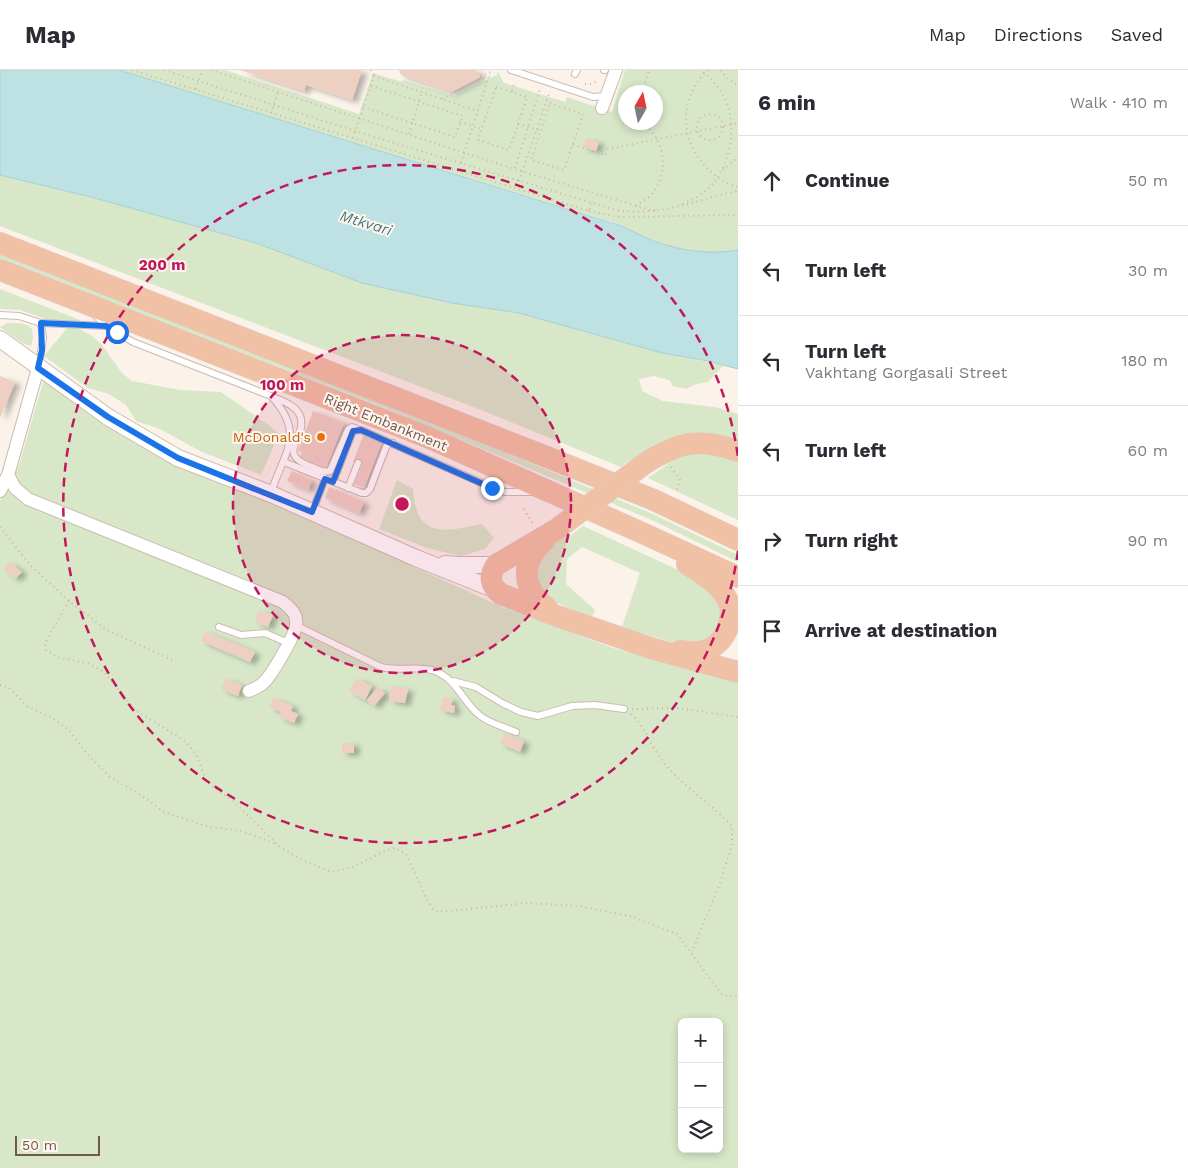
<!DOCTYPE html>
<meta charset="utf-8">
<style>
body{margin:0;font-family:"Work Sans",sans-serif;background:#f2f2f3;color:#2b2b33}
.controls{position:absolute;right:15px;bottom:15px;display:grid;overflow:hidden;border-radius:8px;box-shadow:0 2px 8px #0003}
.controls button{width:45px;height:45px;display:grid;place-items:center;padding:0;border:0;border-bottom:1px solid #e1e1e2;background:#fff;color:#2b2b33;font:25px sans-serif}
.compass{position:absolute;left:618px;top:15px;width:45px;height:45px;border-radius:50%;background:#fff;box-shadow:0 2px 8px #0003;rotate:9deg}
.scale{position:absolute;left:15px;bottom:12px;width:85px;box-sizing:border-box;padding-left:5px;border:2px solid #73584e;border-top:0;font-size:14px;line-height:18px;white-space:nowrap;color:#73584e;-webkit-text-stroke:4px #fef6ef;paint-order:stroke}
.stop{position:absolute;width:15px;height:15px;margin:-11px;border:4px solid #1a73e8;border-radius:50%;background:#fff}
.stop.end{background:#1a73e8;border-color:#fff;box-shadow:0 1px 5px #0008}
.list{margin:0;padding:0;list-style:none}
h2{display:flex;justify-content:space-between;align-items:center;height:65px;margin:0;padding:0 20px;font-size:21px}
h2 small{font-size:16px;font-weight:400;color:#7c7c81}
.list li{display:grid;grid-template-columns:32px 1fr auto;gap:15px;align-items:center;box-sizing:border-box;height:90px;padding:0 20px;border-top:1px solid #e1e1e2}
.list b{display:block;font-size:19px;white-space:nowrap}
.list p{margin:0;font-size:16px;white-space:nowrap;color:#7c7c81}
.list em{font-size:16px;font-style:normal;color:#7c7c81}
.icon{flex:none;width:28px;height:28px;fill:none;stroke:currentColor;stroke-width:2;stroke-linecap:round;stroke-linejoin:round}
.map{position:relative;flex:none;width:738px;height:1098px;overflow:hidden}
header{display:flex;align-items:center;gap:30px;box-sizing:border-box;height:70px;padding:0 25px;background:#fff;border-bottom:1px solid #e1e1e2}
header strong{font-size:24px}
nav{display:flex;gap:28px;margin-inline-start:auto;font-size:18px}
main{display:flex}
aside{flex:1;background:#fff}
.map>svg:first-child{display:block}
</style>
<header>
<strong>Map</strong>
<nav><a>Map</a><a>Directions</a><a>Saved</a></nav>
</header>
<main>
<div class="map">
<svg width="738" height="1098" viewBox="0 0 738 1098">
<defs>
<filter id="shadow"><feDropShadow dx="5.5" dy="3" stdDeviation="2.5" flood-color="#0004"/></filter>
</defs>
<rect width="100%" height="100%" fill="#fbf2e9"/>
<!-- green -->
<g fill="#d7e7c8" fill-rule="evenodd">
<path d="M119,0H225L359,44L373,3L402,12L403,10L454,26L488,9L487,7L490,6L491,8L497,5V3L498,2L504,13L565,32L567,27L612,42L625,0H738V180C705,186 685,182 654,170C643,166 631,162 622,155ZM626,22H656V52H626Z"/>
<path d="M0,105L91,127L256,173L362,213L452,233L519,243L662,283L724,295L708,312L696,314L686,319L673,316L669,310L654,306L639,309L642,321L663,331L715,337L738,344V371C692,355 658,370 621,397L471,336L0,156Z"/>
<polygon points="0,184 380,330 655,445 738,485 738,492 654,451 380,336 0,190"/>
<polygon points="0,219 80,250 79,259 91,265 102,275 122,303 132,311 180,320 221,322 270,356 279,364 261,405 200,381 160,359 136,351 126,335 109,324 88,318 44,286 68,257 20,240 0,239"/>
<path d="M7,253C25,253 38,253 31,276L24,274L0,257Z"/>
<path d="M44,309L171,390L388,485L502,537L616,579L738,607V1098H0V431L19,395ZM682,952H719V1079H682Z"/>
<polygon points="706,382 738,391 738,450 648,408 677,388"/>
<path d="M397,410L413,419C416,469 444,462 482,454L494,468L485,479L461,486L427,478L379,459Z"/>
<path d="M583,456L700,510L720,528L724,563L687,577L622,557L640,503L582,477L567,489L566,514L595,540L592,547C567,538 526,526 539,491C540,487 541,483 543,480C547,473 556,467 562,461L571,465Z"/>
</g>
<!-- water -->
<path fill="#bee1e3" stroke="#a5d1d4" d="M0,0H119L622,156C659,176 696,187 738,180V299L708,291L662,283L519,243L452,233L362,213L256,173L91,127L0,105Z"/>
<!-- building -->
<g fill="#eed0c2" filter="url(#shadow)">
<polygon points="240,0 362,0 352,30 306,15 304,21"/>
<polygon points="399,0 476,0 480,7 451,22 401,5"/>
<polygon points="586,68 599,72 596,81 583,77"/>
<polygon points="0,306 15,312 0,348"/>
<polygon points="313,341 344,353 326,398 300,387 302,382 298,381"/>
<polygon points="364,364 382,372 364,418 354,414 362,395 353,392"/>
<polygon points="292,401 312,410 308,420 287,411"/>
<polygon points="329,417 364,432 359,443 325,428"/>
<polygon points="10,492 22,502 15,509 4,499"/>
<polygon points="259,540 273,545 268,557 255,552"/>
<polygon points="205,561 255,582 250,592 201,571"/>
<polygon points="226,608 242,615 238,626 221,619"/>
<polygon points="356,608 372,616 365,630 349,621"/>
<polygon points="391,616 408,619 405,633 389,631"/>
<polygon points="378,617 385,623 374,636 367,630"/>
<polygon points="443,627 453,629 451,635 455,636 454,643 440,640"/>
<polygon points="273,628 293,636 291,641 298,644 294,653 279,647 281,642 269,637"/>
<polygon points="505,663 524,671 520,682 500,673"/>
<rect x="342" y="673" width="12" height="10"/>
</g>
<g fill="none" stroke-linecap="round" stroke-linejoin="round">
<!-- service casing -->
<g stroke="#cebcb2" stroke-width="8">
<g id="service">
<polyline points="511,0 593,27 606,26"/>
<polyline points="604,0 605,0"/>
<polyline points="575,4 577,0"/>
<polyline points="0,245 19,246 41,253 43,268 39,296"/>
<path d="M96,246L106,256L133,272L271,326C307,365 283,383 271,423"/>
<polyline points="41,253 106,256"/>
<path d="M275,328C285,332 299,337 301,349C305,372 275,383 312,397C318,400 324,403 330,401L348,360L352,357L355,358"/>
<polyline points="284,392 362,423 366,423 370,419 386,377 388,374 393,373"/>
<polyline points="333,412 353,361 361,360 493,418 505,422 531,422"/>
<polyline points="348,418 358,393"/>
<polyline points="312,442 325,409"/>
<path d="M297,556L381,597C398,602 418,595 435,601C456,609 462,630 478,644C487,653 505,657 516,662"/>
<polyline points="219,557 241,565 265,563 288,573"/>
<polyline points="453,611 476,617 502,633 521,642 538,646 572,636 595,635 624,639"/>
</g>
</g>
<!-- minor casing -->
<g stroke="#cebcb2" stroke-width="14">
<g id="minor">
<polyline points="602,38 616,0"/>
<path d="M38,298L8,405L15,418L28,429L283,532C290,538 298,544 296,555C296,564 270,608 263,613C259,617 254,619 249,621"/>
<polyline points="0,421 8,405"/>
</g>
</g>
<!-- tertiary casing -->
<g stroke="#cebcb2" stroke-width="18">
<g id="tertiary">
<polyline points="0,269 108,347 178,388 271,424 416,488 496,520"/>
<polyline points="445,494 458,495 496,495"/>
</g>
</g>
<!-- trunk casing -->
<g stroke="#d8d0cd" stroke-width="22">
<g id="trunk">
<polyline points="0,173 542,385 654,430 738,470"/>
<polyline points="0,200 427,367 649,466 738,507"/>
<path d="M647,392C682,371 699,368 738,381"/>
<path d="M557,459L496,495C488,506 490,516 501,524L554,545L654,579L738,602"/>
<path d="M544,471C519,494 522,519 548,539"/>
<path d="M680,581C687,582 696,583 703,581C724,576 736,550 728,531C720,514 702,504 687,494"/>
</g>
</g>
<!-- path -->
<g stroke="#d3b3a5" stroke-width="2" stroke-dasharray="1 4" stroke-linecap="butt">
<polyline points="132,0 589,141 591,133"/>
<path d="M164,0L371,66L616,140C662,147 694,130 738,121"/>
<polyline points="211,0 514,99 650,140 657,140"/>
<polyline points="371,0 374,6"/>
<path d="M708,0C667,38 687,101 738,117"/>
<polyline points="721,0 725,6 738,16"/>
<polyline points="585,14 590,14 599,10"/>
<polygon points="496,17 527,27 509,80 478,70"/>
<polyline points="196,19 202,0"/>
<polyline points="512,21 515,12"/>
<polyline points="642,22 649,0"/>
<polyline points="442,29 485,8"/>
<polygon points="550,33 583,44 564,100 531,90"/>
<polyline points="363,37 455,67 463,46 371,16"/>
<polyline points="271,43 278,22"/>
<circle cx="710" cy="57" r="13"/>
<polyline points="460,52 482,59"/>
<polyline points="518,54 541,61"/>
<polyline points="409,64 422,22"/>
<polyline points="353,68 374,6 477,41"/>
<polyline points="573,75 606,85 608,79 738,53"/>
<polyline points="461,93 487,12 483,5 491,2 490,0"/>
<polyline points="515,98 540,19"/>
<polyline points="723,100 738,87"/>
<polyline points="519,111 550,21"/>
<path d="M683,134C688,131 695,129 700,125C728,107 738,64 727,33C722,20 712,9 701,0"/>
<path d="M636,136C640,133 645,130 649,127C671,105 666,69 641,52"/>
<polyline points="589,141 618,147 738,145"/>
<polyline points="671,397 680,410 676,422"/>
<polyline points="524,439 533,454"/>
<polyline points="0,457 30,495 69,531 107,560 176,592"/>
<polyline points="69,531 45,573 46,580 57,587 87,593 104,602 135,640 185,671 196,684 207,712 233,731 279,776 300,789 331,802 353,797 387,780 395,778 406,784 426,828 433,839 438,842 528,833 579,836 630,846 677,864 722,925 738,927"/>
<polyline points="0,615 8,617 27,636 51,647 68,659 87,684 110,707 146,728 163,742 210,757 242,761 278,775"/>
<polyline points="632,639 678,638 738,647"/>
<path d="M631,644C645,656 650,675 661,689C680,715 710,732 732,756V775L720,813L692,882"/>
</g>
<!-- service -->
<use href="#service" stroke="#fff" stroke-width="6"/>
<!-- minor -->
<use href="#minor" stroke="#fff" stroke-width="12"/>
<!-- tertiary -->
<use href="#tertiary" stroke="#fff" stroke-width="16"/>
<!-- trunk -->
<use href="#trunk" stroke="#f1c1a6" stroke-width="21"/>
<!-- trunk-bridge casing -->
<g stroke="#d8d0cd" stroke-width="22" stroke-linecap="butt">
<polyline id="trunk-bridge" points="557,459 647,392"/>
</g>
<!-- trunk-bridge -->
<use href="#trunk-bridge" stroke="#f1c1a6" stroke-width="21"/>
</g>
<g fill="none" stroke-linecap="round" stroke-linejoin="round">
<!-- route -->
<polyline stroke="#1a73e8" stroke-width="6" points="117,262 106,256 41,253 42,280 38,298 108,347 178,388 312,442 325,409 333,412 353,361 361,360 492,418"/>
</g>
<!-- distance rings -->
<circle cx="402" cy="434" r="169" fill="#c2185b" fill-opacity=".12"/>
<g fill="none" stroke="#c2185b" stroke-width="2.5" stroke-dasharray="9 6">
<circle cx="402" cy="434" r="169"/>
<path d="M738 481A339 339 0 1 1 738 387"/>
</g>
<!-- markers -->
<circle fill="#e8710a" stroke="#fef6ef" stroke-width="2" cx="321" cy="367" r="5"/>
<g text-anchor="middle" stroke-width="4" stroke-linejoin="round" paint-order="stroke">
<!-- street labels -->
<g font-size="14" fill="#73584e" stroke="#fef6ef">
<text transform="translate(386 352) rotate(22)" y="5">Right Embankment</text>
</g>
<!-- food labels -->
<g font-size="14" fill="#c56008" stroke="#fef6ef" text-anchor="end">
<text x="311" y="372">McDonald's</text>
</g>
<!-- water labels -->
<g font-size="15" font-style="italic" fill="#47797d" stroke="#fef6ef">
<text transform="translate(366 153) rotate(17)" y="5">Mtkvari</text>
</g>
</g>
<circle cx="402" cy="434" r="8" fill="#c2185b" stroke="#fef6ef" stroke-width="2.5"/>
<g font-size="15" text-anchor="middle" font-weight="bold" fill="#c2185b" stroke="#fef6ef" stroke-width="4" stroke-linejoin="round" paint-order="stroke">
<text x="162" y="200">200 m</text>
<text x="282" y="320">100 m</text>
</g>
</svg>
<div class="controls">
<button>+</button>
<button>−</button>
<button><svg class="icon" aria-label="layers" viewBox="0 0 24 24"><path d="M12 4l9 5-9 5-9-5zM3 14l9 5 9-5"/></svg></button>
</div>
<svg class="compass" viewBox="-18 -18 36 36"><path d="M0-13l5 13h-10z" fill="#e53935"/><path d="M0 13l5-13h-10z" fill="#7c7c81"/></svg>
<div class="scale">50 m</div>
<div class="stop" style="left:117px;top:262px"></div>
<div class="stop end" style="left:492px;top:418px"></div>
</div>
<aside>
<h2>6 min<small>Walk · 410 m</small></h2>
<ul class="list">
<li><svg class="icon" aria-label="ahead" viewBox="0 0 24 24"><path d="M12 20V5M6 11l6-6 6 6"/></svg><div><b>Continue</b></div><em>50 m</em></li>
<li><svg class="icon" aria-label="left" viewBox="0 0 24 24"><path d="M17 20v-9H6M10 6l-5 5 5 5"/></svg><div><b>Turn left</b></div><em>30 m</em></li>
<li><svg class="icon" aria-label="left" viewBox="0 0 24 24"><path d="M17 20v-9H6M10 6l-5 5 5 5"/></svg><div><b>Turn left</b><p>Vakhtang Gorgasali Street</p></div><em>180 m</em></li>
<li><svg class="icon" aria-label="left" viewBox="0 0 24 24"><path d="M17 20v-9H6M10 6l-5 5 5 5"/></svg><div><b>Turn left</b></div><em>60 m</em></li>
<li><svg class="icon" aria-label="right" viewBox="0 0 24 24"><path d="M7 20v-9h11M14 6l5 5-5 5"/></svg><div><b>Turn right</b></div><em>90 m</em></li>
<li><svg class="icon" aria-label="arrive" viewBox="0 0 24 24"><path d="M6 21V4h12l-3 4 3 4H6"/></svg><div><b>Arrive at destination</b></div></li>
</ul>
</aside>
</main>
